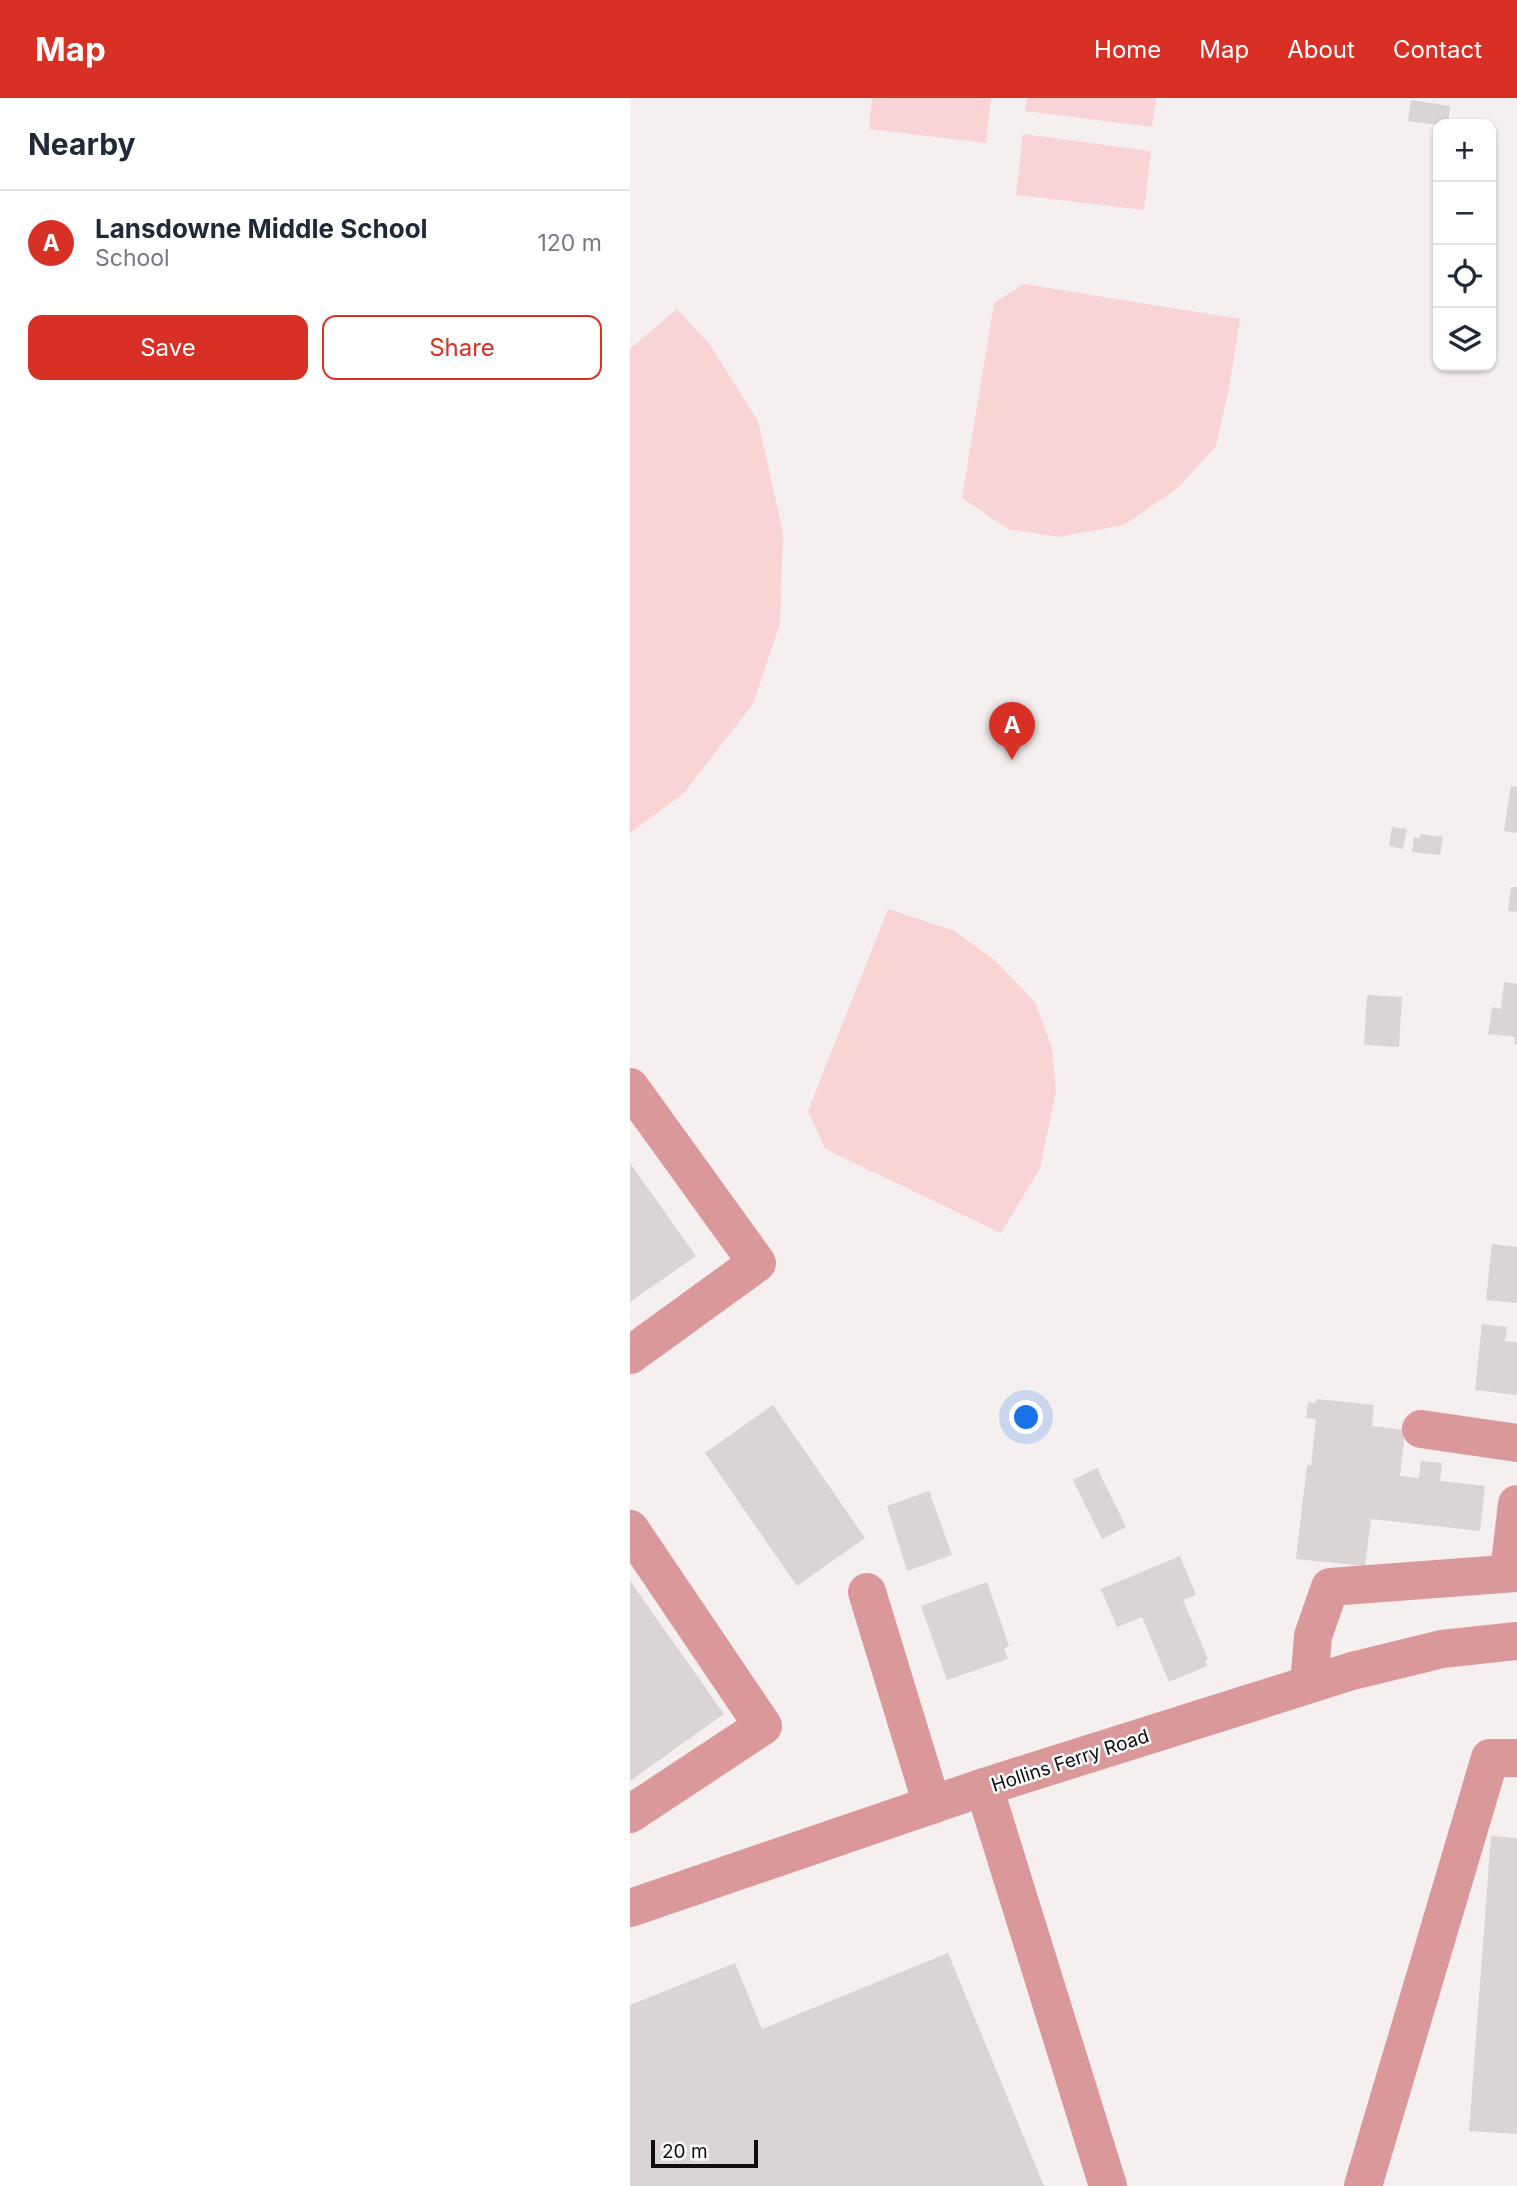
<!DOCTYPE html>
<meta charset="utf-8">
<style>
body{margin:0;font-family:Inter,sans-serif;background:#f2f2f3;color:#1f2937}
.controls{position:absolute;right:21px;top:21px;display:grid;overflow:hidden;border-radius:14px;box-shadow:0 2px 5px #0004}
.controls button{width:63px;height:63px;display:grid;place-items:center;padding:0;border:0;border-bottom:2px solid #e0e1e3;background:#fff;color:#1f2937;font:35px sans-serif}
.scale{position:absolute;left:21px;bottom:18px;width:107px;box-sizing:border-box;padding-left:7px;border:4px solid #0f0d0d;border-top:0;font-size:19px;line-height:24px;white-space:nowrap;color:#0f0d0d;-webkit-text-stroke:5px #fffefe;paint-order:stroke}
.you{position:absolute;left:397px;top:1320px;width:24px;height:24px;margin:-18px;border:5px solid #fff;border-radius:50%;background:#1a73e8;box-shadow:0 0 0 10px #1a73e833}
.badge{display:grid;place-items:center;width:46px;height:46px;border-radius:50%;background:#d93025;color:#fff;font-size:23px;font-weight:700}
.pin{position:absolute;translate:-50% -58px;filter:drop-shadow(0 2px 4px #0008)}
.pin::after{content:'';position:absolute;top:37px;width:24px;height:21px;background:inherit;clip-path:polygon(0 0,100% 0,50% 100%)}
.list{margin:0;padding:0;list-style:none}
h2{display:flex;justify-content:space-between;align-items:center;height:91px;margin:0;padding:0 28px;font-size:30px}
h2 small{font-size:23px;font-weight:400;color:#747a83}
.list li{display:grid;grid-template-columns:46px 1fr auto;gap:21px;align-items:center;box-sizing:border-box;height:105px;padding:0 28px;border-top:2px solid #e0e1e3}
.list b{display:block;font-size:26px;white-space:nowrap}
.list p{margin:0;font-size:23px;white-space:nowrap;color:#747a83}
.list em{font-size:23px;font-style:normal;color:#747a83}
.actions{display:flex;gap:14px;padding:21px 28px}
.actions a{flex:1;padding:16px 0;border:2px solid #d93025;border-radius:14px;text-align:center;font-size:24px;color:#d93025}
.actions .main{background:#d93025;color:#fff}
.icon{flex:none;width:38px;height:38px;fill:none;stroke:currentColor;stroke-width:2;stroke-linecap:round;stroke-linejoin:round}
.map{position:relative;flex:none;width:887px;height:2088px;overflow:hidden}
header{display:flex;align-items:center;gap:42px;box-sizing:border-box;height:98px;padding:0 35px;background:#d93025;color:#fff}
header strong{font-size:33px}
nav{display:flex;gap:38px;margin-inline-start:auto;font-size:24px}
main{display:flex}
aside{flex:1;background:#fff}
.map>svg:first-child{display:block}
</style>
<header>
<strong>Map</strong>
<nav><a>Home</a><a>Map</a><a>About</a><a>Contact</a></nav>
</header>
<main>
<aside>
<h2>Nearby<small></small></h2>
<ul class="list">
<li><span class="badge">A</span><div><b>Lansdowne Middle School</b><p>School</p></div><em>120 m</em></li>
</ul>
<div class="actions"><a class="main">Save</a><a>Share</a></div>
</aside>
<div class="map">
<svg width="887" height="2088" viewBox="0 0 887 2088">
<rect width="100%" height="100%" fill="#f5efef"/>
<!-- green -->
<g fill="#f9d4d5">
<polygon points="242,0 361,0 356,45 239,31"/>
<polygon points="397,0 526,0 522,29 395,13"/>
<polygon points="393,36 521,53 514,112 386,97"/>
<polygon points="394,186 610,221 598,295 586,348 548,390 494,427 429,439 378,431 332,400 364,205"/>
<polygon points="47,211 80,247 128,323 153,434 150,526 123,606 53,696 0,735 0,251"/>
<polygon points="258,811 324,833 366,863 405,904 422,950 426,993 410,1070 371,1135 195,1051 178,1013"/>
</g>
<!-- building -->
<g fill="#dad4d4">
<polygon points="781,2 820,8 818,26 808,27 778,23"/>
<polygon points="881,688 887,689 887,735 874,733"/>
<polygon points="762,729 777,731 773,751 759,748"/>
<polygon points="790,736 813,739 810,757 782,754 784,739 790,740"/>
<polygon points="881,789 887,789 887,814 878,813"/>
<polygon points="874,884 887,886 887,947 884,946 885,939 858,936 862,909 871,911"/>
<polygon points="737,897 772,899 769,949 734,947"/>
<polygon points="0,1065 66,1158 0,1204"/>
<polygon points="862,1146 887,1149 887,1205 856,1202"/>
<polygon points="852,1226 877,1229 875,1243 887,1244 887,1297 845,1292"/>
<polygon points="687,1301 744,1307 742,1328 775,1332 770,1378 789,1380 791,1363 812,1365 810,1383 855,1388 850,1433 741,1421 735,1468 666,1461 677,1367 681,1368 686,1321 676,1320 678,1304 686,1305"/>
<polygon points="143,1307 235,1440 167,1488 75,1355"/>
<polygon points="467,1370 496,1429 472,1441 443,1382"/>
<polygon points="299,1393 322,1457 277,1473 257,1408"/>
<polygon points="550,1458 566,1497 553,1502 578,1561 575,1562 577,1568 539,1584 512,1519 487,1529 471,1491"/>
<polygon points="0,1483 94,1616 0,1683"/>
<polygon points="357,1484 379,1548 374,1550 378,1561 317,1582 291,1508"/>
<polygon points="861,1738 887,1740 887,2036 839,2033"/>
<polygon points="318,1855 414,2088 0,2088 0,1907 105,1865 132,1931"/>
</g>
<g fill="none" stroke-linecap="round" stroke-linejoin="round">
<!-- minor -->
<g stroke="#db989b" stroke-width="38">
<polyline points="0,989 127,1165 0,1257"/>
<polyline points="791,1331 887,1345"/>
<polyline points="0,1431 133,1628 0,1716"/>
<polyline points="879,1474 887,1406"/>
<polyline points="237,1494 302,1707"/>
<polyline points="679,1586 683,1538 700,1489 887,1475"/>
<polyline points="354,1689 478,2088"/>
<polyline points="0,1810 354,1689 722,1573 812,1551 887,1543"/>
<polyline points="733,2088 860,1660 887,1660"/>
</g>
</g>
<g text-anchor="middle" stroke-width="5" stroke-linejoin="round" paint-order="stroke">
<!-- street labels -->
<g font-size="19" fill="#0f0d0d" stroke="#fffefe">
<text transform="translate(440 1662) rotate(-18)" y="7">Hollins Ferry Road</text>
</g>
</g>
</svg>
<div class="controls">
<button>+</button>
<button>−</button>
<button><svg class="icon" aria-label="locate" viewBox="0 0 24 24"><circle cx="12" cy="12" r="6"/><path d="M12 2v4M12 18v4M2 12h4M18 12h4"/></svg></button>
<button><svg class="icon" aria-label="layers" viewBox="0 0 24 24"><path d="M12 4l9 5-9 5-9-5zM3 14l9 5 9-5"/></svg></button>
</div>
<div class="scale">20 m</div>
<div class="you"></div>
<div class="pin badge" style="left:382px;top:662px">A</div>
</div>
</main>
